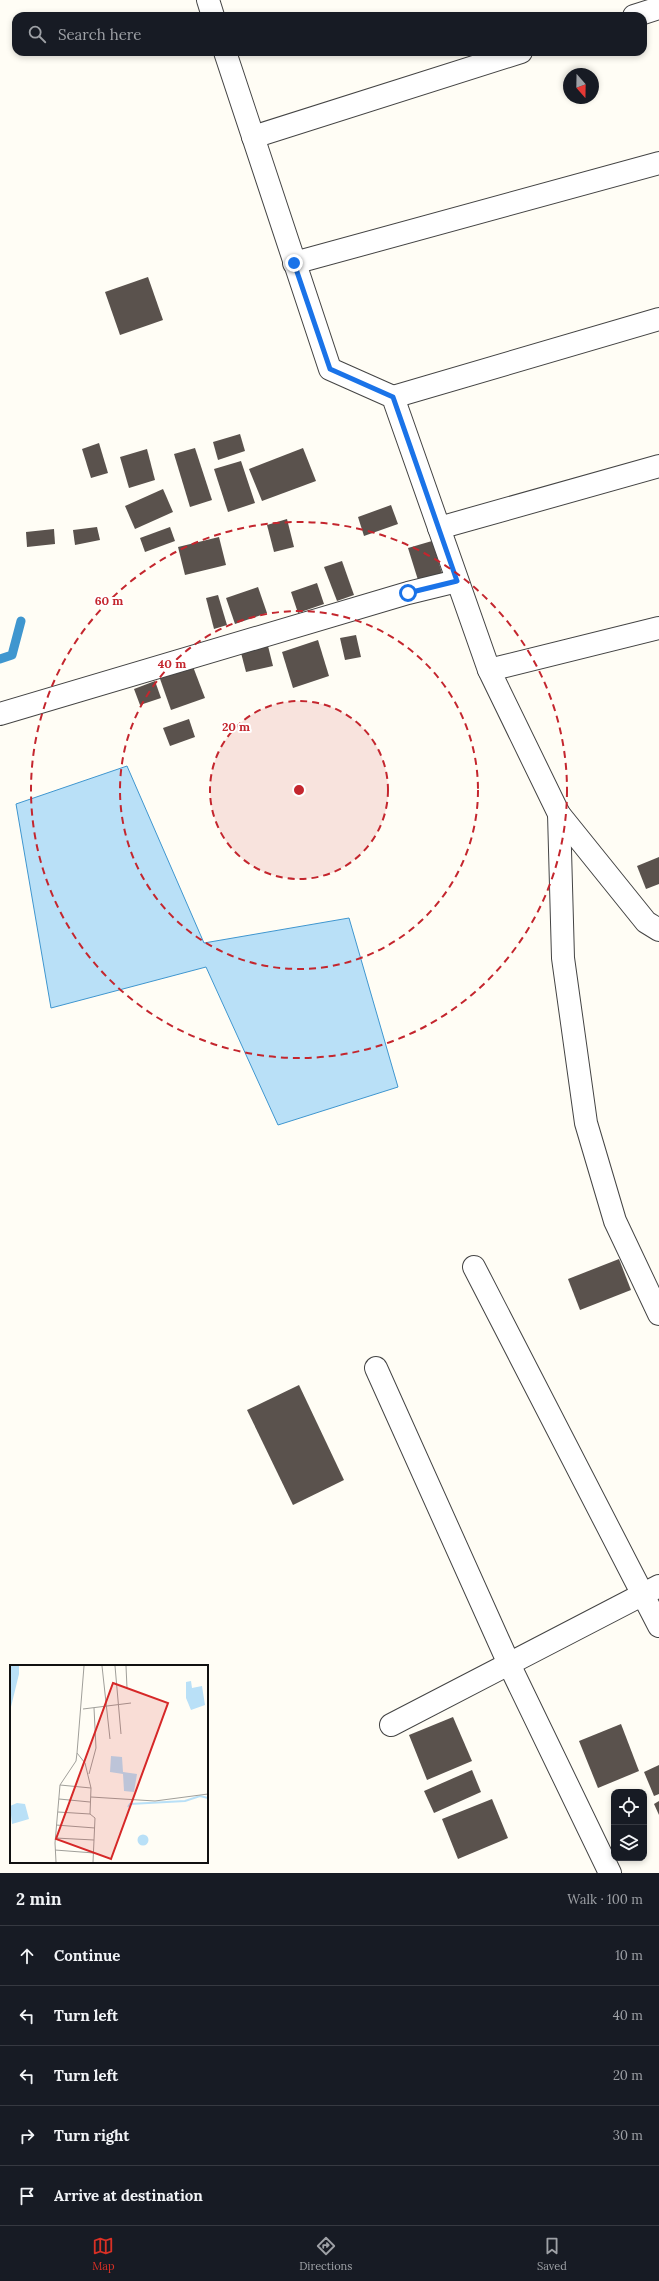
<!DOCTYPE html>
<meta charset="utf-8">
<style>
body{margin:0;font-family:Lora,serif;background:#20242c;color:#f1f3f6}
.controls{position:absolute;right:12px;bottom:12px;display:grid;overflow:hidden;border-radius:8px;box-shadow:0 2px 6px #0003}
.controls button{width:36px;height:36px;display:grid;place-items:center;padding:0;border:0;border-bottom:1px solid #363941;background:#171b24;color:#f1f3f6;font:20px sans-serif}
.compass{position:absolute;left:563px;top:68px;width:36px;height:36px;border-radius:50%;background:#171b24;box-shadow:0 2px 6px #0003;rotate:160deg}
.stop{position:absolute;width:12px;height:12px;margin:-9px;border:3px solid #1a73e8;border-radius:50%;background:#fff}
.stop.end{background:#1a73e8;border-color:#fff;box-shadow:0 1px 4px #0008}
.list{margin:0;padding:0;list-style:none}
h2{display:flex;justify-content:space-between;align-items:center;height:52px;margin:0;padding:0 16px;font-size:17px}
h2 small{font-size:13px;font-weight:400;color:#9ea1a6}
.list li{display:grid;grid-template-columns:26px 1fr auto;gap:12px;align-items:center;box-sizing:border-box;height:60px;padding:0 16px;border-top:1px solid #363941}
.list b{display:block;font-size:15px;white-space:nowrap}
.list em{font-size:13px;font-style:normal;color:#9ea1a6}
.icon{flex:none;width:22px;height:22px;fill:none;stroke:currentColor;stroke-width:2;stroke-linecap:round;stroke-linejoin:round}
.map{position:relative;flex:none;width:659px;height:1873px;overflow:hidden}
.search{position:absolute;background:#171b24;box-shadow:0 2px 6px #0003;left:12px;right:12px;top:12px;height:44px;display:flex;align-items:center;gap:10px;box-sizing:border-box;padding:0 14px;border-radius:12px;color:#9ea1a6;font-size:15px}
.sheet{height:352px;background:#171b24}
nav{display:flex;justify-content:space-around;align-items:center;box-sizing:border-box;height:56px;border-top:1px solid #363941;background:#171b24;font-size:11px;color:#9ea1a6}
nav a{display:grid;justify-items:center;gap:2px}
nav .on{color:#d93025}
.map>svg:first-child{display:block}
</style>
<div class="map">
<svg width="659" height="1873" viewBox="0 0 659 1873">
<rect width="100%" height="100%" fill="#fffdf5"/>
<!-- water -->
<polygon fill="#b9e0f7" stroke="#3f96cf" points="127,766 204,943 349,918 398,1087 278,1125 206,967 51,1008 16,804"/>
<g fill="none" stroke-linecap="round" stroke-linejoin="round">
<!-- stream -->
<polyline stroke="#3f96cf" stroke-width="9" points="0,659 12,655 21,621"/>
</g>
<!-- building -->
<g fill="#5a524d">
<polygon points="148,277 163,320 120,335 105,292"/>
<polygon points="240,434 245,451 218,460 213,442"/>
<polygon points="99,443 108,473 91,478 82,449"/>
<polygon points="195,448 212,500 190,507 174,454"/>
<polygon points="303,448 316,481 262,501 249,469"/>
<polygon points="147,449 155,480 129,488 120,457"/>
<polygon points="241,461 255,503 228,512 214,469"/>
<polygon points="163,489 173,512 135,529 125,506"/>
<polygon points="391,505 398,524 364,536 358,517"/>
<polygon points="287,519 294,547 274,552 267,525"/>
<polygon points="97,527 100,540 75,545 73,530"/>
<polygon points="170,527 175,541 145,552 140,538"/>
<polygon points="54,529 55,544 27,547 26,532"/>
<polygon points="219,537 226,565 185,575 178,547"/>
<polygon points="432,541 442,573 418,580 408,548"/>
<polygon points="342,561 354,595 337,601 324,567"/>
<polygon points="317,583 324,604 298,613 291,592"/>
<polygon points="258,587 267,613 235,624 226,598"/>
<polygon points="218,595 227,625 214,629 206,598"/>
<polygon points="356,635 361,657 345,660 340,638"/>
<polygon points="318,640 329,676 293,688 282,652"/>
<polygon points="267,642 273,666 246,672 240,649"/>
<polygon points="192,664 205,698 171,710 159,676"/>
<polygon points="155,681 161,698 140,705 134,689"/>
<polygon points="189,719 195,737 170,746 163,728"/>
<polygon points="659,857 659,884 646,889 637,866"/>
<polygon points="619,1259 631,1290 580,1310 568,1279"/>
<polygon points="299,1385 344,1480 293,1505 247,1410"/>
<polygon points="453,1717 472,1761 427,1780 409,1735"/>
<polygon points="621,1724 639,1771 598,1788 579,1741"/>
<polygon points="659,1765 659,1794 654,1796 644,1772"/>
<polygon points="472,1770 481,1792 434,1813 424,1791"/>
<polygon points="492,1799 508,1838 458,1859 442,1819"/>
<polygon points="659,1801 659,1815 654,1804"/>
</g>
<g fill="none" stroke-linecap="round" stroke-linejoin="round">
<!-- street casing -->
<g stroke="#444" stroke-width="24">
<g id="street">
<polyline points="208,0 213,16"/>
<polyline points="634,16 659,8"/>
<polyline points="225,52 330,369 393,397 489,670 659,628"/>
<polyline points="253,137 521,52"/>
<polyline points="294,263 659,163"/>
<polyline points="393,397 659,319"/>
<polyline points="439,528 659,466"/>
<polyline points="489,670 559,814 646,922 659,930"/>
<polyline points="0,714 408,593 457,581"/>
<polyline points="559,814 563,958 586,1123 615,1221 659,1314"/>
<polyline points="474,1267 659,1626"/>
<polyline points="376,1368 509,1664 610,1873"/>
<polyline points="391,1725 659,1586"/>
</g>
</g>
<!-- street -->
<use href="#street" stroke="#fff" stroke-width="22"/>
</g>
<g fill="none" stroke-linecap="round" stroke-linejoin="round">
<!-- route -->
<polyline stroke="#1a73e8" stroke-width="5" points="294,263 330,369 393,397 457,581 408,593"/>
</g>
<!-- distance rings -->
<circle cx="299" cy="790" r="89" fill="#c4262e" fill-opacity=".12"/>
<g fill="none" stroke="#c4262e" stroke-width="2" stroke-dasharray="7 5">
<circle cx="299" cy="790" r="89"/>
<circle cx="299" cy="790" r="179"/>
<circle cx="299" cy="790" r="268"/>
</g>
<!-- overview -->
<g transform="translate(10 1665)">
<rect width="198" height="198" fill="#fffdf5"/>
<path d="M0,1H9V9L0,46ZM181,16L182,23L192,21L195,40L181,45L176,33V17ZM101,91L112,92L113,107L127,109L124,127L114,126L113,109L100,107ZM7,138L15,139L19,154L2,159L0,141ZM127.5 175a5.5 5.5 0 1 1 11 0a5.5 5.5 0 1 1-11 0Z" fill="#b9e0f7"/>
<path fill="none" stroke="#b9e0f7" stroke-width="2" d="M118,142L120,139L175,136L190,131L198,133"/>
<path fill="none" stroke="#a09f9a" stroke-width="1" d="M74,1L67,88L75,98L81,123M92,1L100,74M105,1L111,69M116,1L117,23M73,44L121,38M79,109L86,83L84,43M50,120L81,123L80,149L85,153L83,197M81,132L145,136L198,129M49,134L80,137M48,147L80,149M46,160L85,163M45,173L84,175M45,185L84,188M46,197L45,178L50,120L66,96L67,88"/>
<path fill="#d62828" fill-opacity="0.15" stroke="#d62828" stroke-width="2" d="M103,18L158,38L101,194L46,174Z"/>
<rect width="198" height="198" fill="none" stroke="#111" stroke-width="2"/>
</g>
<circle cx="299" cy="790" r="6" fill="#c4262e" stroke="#fff" stroke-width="2"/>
<g font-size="12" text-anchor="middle" font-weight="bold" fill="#c4262e" stroke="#fff" stroke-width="4" stroke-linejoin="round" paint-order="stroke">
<text x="109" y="605">60 m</text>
<text x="172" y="668">40 m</text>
<text x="236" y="731">20 m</text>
</g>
</svg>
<div class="controls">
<button><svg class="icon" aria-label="locate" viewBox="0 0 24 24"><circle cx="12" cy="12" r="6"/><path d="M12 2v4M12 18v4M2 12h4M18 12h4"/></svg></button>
<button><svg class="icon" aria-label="layers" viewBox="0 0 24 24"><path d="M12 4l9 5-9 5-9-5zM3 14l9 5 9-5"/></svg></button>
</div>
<svg class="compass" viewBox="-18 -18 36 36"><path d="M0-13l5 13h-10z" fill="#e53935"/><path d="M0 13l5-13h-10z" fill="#9ea1a6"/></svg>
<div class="stop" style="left:408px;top:593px"></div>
<div class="stop end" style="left:294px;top:263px"></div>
<div class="search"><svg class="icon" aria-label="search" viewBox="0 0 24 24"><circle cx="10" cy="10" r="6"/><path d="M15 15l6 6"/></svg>Search here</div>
</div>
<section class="sheet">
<h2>2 min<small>Walk · 100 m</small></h2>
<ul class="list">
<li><svg class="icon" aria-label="ahead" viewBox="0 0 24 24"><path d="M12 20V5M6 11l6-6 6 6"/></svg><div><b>Continue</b></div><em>10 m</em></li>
<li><svg class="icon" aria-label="left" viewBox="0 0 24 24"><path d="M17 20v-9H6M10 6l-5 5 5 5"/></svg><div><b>Turn left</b></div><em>40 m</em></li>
<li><svg class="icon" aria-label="left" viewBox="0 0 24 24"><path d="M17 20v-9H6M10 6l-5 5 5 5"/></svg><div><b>Turn left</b></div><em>20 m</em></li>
<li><svg class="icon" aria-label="right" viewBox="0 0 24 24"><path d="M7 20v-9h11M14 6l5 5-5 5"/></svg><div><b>Turn right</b></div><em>30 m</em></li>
<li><svg class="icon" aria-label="arrive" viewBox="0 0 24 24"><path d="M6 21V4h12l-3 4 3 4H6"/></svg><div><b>Arrive at destination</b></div></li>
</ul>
</section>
<nav>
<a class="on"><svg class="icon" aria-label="map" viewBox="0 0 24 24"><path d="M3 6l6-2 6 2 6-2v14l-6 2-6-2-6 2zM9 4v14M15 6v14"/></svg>Map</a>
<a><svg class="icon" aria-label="directions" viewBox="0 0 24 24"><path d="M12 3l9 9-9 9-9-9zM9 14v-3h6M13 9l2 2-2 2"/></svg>Directions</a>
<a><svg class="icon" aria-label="saved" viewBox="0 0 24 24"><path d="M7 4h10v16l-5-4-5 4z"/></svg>Saved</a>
</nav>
